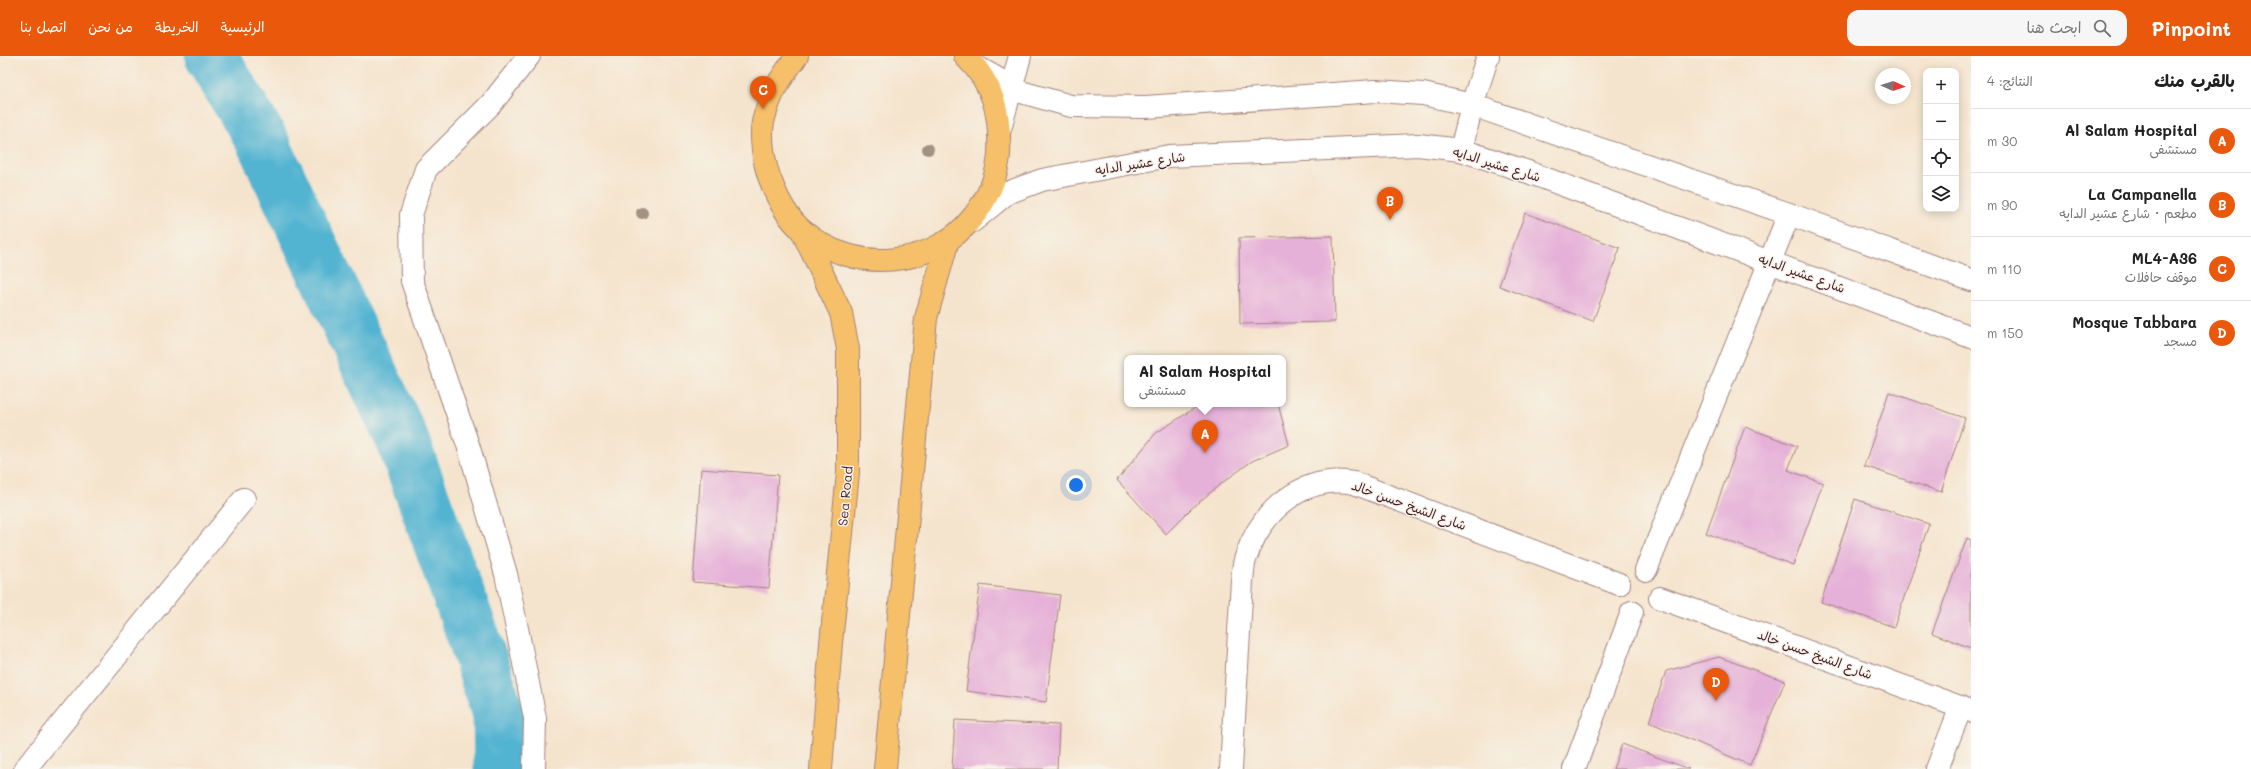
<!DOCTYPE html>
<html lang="ar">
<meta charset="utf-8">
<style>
body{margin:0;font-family:Mali,"Playpen Sans Arabic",sans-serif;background:#f6f6f6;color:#222;direction:rtl}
.controls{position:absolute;right:12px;top:12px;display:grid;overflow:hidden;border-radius:8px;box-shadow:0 2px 10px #0003}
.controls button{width:36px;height:36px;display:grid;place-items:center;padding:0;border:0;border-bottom:1px solid #e0e0e0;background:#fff;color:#222;font:20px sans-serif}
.compass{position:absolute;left:1875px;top:12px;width:36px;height:36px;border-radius:50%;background:#fff;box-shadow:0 2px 10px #0003;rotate:93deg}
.you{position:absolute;left:1076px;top:429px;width:14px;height:14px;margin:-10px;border:3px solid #fff;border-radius:50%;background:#1a73e8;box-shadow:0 0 0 6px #1a73e833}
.badge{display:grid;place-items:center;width:26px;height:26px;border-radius:50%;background:#ea580c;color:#fff;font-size:13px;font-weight:700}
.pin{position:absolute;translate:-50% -33px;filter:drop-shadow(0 1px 2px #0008)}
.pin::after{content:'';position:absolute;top:21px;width:14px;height:12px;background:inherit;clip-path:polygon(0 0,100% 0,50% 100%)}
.popup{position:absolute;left:1124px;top:299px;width:162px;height:52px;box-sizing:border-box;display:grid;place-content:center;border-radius:8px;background:#fff;filter:drop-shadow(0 1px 3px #0005);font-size:13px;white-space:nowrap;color:#767676}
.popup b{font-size:15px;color:#222}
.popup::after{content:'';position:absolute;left:50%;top:100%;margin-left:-8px;border:8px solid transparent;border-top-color:#fff}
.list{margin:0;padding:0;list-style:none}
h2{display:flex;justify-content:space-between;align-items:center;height:52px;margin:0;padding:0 16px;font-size:17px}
h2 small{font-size:13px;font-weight:400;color:#767676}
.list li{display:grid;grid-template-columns:26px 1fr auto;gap:12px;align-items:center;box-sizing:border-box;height:64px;padding:0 16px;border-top:1px solid #e0e0e0}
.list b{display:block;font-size:15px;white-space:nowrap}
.list p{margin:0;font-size:13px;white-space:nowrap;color:#767676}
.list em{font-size:13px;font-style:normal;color:#767676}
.icon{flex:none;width:22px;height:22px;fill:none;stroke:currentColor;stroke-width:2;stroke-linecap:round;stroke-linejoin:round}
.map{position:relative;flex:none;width:1971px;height:713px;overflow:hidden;direction:ltr}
header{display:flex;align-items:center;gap:24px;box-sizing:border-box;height:56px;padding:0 20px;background:#ea580c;color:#fff}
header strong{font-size:19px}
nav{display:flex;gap:22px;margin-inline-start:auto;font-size:14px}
.search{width:280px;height:36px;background:#f6f6f6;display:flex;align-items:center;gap:10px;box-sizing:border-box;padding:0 14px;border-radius:12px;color:#767676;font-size:15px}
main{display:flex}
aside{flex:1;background:#fff}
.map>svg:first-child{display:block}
</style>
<header>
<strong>Pinpoint</strong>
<div class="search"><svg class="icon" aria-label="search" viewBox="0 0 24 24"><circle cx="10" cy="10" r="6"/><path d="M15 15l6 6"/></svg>ابحث هنا</div>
<nav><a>الرئيسية</a><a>الخريطة</a><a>من نحن</a><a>اتصل بنا</a></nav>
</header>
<main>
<aside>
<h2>بالقرب منك<small>النتائج: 4</small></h2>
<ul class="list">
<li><span class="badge">A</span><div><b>Al Salam Hospital</b><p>مستشفى</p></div><em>30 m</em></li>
<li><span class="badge">B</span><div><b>La Campanella</b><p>مطعم · شارع عشير الدايه</p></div><em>90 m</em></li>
<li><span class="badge">C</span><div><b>ML4-A36</b><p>موقف حافلات</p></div><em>110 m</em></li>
<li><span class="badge">D</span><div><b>Mosque Tabbara</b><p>مسجد</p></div><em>150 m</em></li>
</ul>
</aside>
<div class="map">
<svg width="1971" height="713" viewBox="0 0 1971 713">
<rect width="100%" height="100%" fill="#f7f3e8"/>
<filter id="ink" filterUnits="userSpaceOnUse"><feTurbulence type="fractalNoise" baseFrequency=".025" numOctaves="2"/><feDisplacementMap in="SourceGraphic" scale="8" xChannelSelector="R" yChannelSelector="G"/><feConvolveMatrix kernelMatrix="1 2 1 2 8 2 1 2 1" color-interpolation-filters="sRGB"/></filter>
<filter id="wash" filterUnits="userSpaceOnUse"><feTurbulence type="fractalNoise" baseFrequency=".012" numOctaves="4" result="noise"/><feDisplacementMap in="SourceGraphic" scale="16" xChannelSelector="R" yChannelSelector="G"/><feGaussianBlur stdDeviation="0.9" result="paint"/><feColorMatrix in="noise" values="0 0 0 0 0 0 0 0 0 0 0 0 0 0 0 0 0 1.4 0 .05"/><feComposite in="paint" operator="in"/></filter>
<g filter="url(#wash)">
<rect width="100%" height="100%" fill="#f5e4cd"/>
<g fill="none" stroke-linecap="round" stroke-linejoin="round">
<!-- river -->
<polyline stroke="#52b4d1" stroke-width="53" points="211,0 260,81 402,383 475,585 499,661 500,713"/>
</g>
<g id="blocks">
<!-- building -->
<g fill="#e6b1d8">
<polygon points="1525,157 1620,192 1593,265 1499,230"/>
<polygon points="1333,180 1335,266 1240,268 1239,182"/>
<polygon points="1889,336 1965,362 1941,436 1864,410"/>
<polygon points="1201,348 1278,348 1289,389 1252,405 1222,427 1193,451 1166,478 1117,424 1156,377"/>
<polygon points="1745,371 1797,390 1788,414 1823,427 1793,509 1706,477"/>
<polygon points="701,413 778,419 769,532 693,526"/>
<polygon points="1855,443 1929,468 1894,571 1821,546"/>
<polygon points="1967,482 1971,484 1971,592 1932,577"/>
<polygon points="980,529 1060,539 1046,646 966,635"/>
<polygon points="1719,601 1785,625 1750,709 1649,666 1666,615"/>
<polygon points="955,664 1059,669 1057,713 952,713"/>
<polygon points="1622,688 1689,713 1613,713"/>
</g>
</g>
</g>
<g filter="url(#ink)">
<use href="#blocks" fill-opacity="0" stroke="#a0827c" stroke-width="1"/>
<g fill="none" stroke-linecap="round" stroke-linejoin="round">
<!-- minor casing -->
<g stroke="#a0827c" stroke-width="24">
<g id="minor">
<polyline points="529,0 491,48 426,113 411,159 412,225 469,392 506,518 535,662 534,713"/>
<polyline points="975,10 1021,36 1071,50 1146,51 1375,35 1423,38 1472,49 1789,158 1971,224"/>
<polyline points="1000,73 1020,0"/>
<polyline points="1461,94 1472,49 1488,0"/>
<polyline points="973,165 1007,137 1042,124 1169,100 1418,89 1461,94 1528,116 1971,281"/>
<polyline points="1646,514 1789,158"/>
<polyline points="1660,542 1971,655"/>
<polyline points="25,713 244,443"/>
<path d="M1231,713L1242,525C1243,517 1243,508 1246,501C1261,455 1303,418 1354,427L1619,528"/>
<polyline points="1574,713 1632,556"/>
<polyline points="1937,713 1961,651"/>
</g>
</g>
<!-- highway casing -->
<g stroke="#a0827c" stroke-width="24">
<g id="highway">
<path d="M797,0C780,23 770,37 763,66C760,82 764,108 770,123C777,142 787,162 803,175C852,218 932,213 973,161C987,143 997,121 999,99C1001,59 994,28 965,0"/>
<polyline points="802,175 841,257 848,293 848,417 831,587 821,713"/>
<polyline points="885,713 926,262 948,184"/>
</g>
</g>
<!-- minor -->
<use href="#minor" stroke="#fff" stroke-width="22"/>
<!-- highway -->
<use href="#highway" stroke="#f6c06b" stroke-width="22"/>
</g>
<!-- trees -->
<g fill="#a39282">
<circle cx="928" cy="93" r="6"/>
<circle cx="642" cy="157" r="6"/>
</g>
</g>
<g text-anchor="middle" stroke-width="3" stroke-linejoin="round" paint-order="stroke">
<!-- street labels -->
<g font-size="13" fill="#4a1f2b" stroke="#f7f3e8">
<text transform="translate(1140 107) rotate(-9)" y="5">شارع عشير الدايه</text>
<text transform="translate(1497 108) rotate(17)" y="5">شارع عشير الدايه</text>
<text transform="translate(1802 217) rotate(20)" y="5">شارع عشير الدايه</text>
<text transform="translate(845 440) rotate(-85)" y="5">Sea Road</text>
<text transform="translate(1409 449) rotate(20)" y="5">شارع الشيخ حسن خالد</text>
<text transform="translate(1815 598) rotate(20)" y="5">شارع الشيخ حسن خالد</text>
</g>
</g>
</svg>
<div class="controls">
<button>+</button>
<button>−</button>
<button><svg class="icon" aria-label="locate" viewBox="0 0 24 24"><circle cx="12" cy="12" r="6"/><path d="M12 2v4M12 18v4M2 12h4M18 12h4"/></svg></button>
<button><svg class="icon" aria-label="layers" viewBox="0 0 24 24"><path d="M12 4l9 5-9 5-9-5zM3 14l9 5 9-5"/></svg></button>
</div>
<svg class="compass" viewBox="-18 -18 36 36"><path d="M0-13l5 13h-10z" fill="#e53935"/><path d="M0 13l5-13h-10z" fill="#767676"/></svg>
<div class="you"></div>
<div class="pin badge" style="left:1205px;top:397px">A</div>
<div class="popup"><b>Al Salam Hospital</b>مستشفى</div>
<div class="pin badge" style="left:1390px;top:164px">B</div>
<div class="pin badge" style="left:763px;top:53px">C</div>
<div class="pin badge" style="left:1716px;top:645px">D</div>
</div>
</main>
